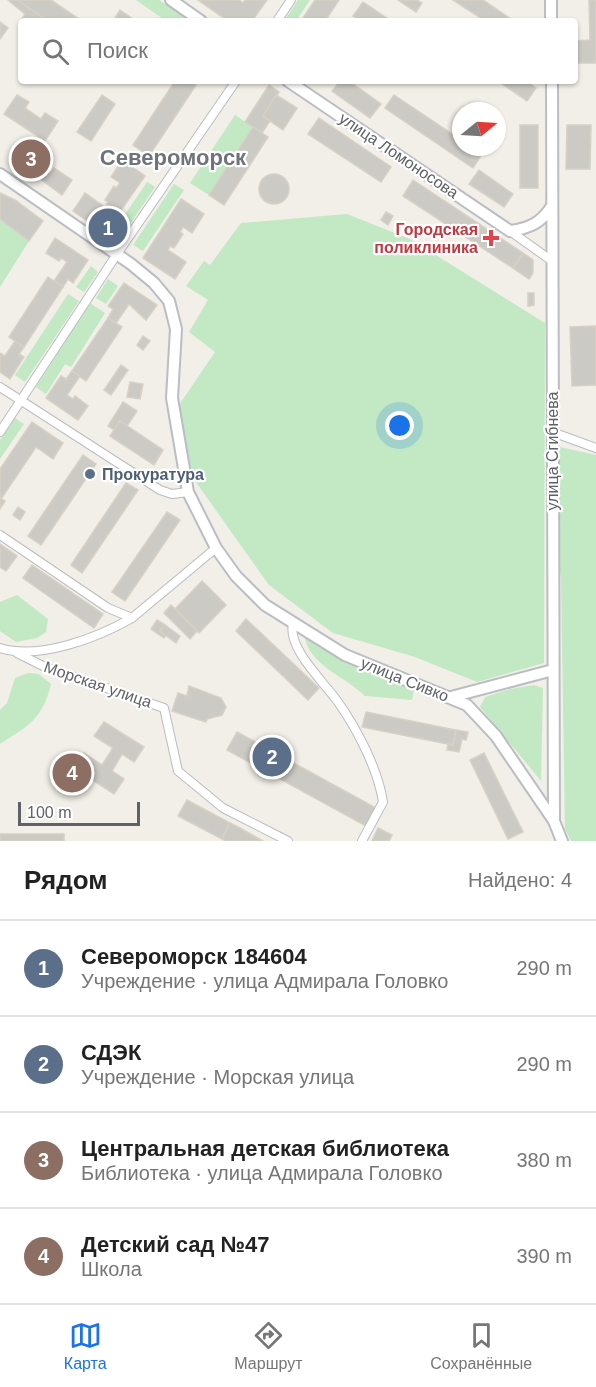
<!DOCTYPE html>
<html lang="ru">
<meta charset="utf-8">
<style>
body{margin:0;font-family:Helvetica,sans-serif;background:#f6f6f6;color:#222}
.compass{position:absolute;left:452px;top:102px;width:54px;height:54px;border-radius:50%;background:#fff;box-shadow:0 2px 4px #0004;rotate:72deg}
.scale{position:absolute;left:18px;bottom:15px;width:122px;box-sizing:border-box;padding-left:6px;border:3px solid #5e6268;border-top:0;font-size:16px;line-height:21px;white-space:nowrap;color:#5e6268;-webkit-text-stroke:4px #fff;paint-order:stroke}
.you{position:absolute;left:400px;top:426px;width:21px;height:21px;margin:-15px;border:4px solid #fff;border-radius:50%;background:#1a73e8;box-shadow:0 0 0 9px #1a73e833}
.badge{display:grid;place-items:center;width:39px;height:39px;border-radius:50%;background:#1a73e8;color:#fff;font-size:20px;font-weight:700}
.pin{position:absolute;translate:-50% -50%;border:3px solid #fff;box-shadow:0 2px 6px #0006}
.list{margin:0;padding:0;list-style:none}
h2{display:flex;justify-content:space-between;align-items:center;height:78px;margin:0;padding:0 24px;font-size:26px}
h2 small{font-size:20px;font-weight:400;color:#767676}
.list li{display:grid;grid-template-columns:39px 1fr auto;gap:18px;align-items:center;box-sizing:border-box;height:96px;padding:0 24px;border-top:2px solid #e0e0e0}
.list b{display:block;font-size:22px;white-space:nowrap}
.list p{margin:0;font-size:20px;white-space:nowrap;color:#767676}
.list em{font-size:20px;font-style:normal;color:#767676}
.icon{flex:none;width:33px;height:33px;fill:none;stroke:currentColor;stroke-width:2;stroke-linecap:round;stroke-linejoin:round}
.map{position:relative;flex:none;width:596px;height:841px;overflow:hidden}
.search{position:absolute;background:#fff;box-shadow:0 2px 4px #0004;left:18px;right:18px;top:18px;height:66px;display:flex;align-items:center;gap:15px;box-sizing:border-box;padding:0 21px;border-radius:6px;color:#767676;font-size:22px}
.sheet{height:462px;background:#fff}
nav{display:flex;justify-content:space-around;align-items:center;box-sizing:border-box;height:84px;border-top:2px solid #e0e0e0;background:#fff;font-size:16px;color:#767676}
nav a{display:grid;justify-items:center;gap:3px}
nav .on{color:#1a73e8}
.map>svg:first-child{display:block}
</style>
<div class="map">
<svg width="596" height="841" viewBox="0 0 596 841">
<rect width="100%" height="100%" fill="#f1efe7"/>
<!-- green -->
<g fill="#c2e9c4">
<polygon points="136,0 159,0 187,19 166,21"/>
<polygon points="298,0 310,0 296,21 284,21"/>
<polygon points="235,115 253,127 209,195 190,183"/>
<polygon points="147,182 155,187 122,236 114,231"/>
<polygon points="174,184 184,190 143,251 133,245"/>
<polygon points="347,214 410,239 545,323 544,663 477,682 415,657 333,633 269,585 193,478 179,405 215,352 189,332 208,300 186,286 204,261 210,265 241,223"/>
<polygon points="0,219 29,241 0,287"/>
<polygon points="91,266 98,272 84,292 76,287"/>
<polygon points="108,279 118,286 106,304 96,298"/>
<polygon points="68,294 79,301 25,382 15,375"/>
<polygon points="90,303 105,313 71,367 65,364 46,394 36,387"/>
<polygon points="15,418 24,424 0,459 0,440"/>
<path d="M560,447L596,455V841H571L565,829L561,578C554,536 554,489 560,447Z"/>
<polygon points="17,595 48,619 46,632 37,638 16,642 0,631 0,602"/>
<path d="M304,635L345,661L414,690L412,700L365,696C344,675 310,667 304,635Z"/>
<path d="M28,673L39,674L51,684C42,720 29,725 0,744V710L7,703L15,678Z"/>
<polygon points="534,685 543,688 541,781 480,707 485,697 510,689"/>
</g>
<!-- building -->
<g fill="#cccac4" stroke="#d6d1c4" stroke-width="1.5">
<polygon points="8,0 17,0 48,21 23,21 21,20 25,14"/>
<polygon points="17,0 51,0 82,21 48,21"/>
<polygon points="198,0 239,0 243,3 245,0 267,0 252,21 228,21"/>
<polygon points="315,0 339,0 325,21 301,21"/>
<polygon points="398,0 417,0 422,3 416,12"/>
<polygon points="453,0 483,0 514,21 485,21"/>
<polygon points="589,0 596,0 596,63 575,63 575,41 590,40"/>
<polygon points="363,2 372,8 391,21 361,21 353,16"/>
<polygon points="120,10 136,21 113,21"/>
<polygon points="0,22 8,28 0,39"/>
<polygon points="175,81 189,81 196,85 149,156 133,145"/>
<polygon points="340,81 349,81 381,104 370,118 332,91"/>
<polygon points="498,81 526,81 536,88 527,101"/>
<polygon points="269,85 279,92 263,116 270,121 262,133 245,122"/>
<polygon points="17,95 29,102 25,108 41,119 45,113 58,121 45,141 4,114"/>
<polygon points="102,95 115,104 91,141 77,132"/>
<polygon points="276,95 297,108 283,130 263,116"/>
<polygon points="394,95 461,140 461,147 471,147 482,154 473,168 385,108"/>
<polygon points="319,118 391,167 381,182 308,134"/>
<rect x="520" y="125" width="18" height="63"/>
<polygon points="567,125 591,125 590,169 566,169"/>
<polygon points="253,127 268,137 224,205 209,195"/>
<polygon points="33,143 46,152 37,166 50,174 54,168 72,180 62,195 20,164"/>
<polygon points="122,160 145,176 105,233 73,211 85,193 105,207 108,202 105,200 114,186 116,188 120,183 111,177"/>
<polygon points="479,170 513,194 504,207 469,184"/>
<circle cx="274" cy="189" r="15"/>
<polygon points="413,180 523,253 513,268 403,196"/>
<polygon points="0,193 15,200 43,221 29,241 0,219"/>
<polygon points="181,199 204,214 192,233 183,227 180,232 183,234 174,248 170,246 168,250 186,262 175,279 143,258"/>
<polygon points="386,212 393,216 388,225 381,220"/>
<polygon points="55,238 88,260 73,283 68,279 63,287 54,281 67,262 61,258 59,261 46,253"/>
<polygon points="523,253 533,260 533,273 529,279 513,268"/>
<polygon points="48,277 63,287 24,347 9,337"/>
<polygon points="124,283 157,305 146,320 129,304 116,323 108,318 113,309 108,306"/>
<polygon points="528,293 534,293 534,305 528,306"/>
<polygon points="108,318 122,327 86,381 72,371"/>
<polygon points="596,326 596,385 572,386 570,327"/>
<polygon points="143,336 150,341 143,350 137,345"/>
<polygon points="15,341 24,347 19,354 24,357 10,379 0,372 0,353 5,356"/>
<polygon points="121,365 128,370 111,395 104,390"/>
<polygon points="72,371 80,376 67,395 73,399 75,396 88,406 78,420 46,398 61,376 66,379"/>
<polygon points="130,382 143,384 140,399 127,397"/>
<polygon points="123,402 137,411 127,426 120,421 114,430 108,426"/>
<polygon points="120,421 163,450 154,465 110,436"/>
<polygon points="32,422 63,443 53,459 36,447 1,499 5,501 0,509 0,469"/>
<polygon points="83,455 96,464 41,545 28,536"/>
<polygon points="126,483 138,490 82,573 71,565"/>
<polygon points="18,507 25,512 20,520 13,515"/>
<polygon points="167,512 180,520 125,601 112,592"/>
<polygon points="0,544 17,556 6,571 0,567"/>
<polygon points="32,565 103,614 94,628 23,578"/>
<polygon points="202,581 226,605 199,633 175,609"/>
<polygon points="171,605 197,631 190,639 164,613"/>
<polygon points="246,619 319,688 308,700 236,631"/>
<polygon points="157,620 165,625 160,631 166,635 164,638 151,629"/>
<polygon points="165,625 180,636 176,643 160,631"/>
<polygon points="189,686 221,698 226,707 222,715 207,719 206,722 172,711 178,693 187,696"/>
<polygon points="366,712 456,730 453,745 362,727"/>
<polygon points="104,722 144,747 134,762 122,754 112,771 124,779 114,794 74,768 84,753 102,765 113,748 94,736"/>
<polygon points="456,730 468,732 466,740 462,739 459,752 447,750 448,744 453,745"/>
<polygon points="237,732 376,808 366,826 227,750"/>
<polygon points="484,753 523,832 508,839 470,760"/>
<polygon points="187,800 230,823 222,839 178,816"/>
<polygon points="230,823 240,828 263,841 226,841 222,839"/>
<polygon points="378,828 392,835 389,841 372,841"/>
<rect x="0" y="834" width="64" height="7"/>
</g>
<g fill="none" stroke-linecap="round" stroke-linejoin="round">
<!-- street casing -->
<g stroke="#b9bcc1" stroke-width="10">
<g id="street">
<polyline points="277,21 291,0"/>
<polyline points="510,231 552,261"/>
<polyline points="0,387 160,490 172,494 188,492"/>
<polyline points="0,432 117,254 236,81"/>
<polyline points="552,432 596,448"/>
<polyline points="0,535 108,608 132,618 216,548"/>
<path d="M293,624C287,648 324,682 338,702C357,729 378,769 383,802L362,841"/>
<path d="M0,648C40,660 97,638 132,618"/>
<polyline points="17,653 43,666 164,708 178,771 223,808 288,841"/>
</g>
</g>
<!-- secondary casing -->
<g stroke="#babdc3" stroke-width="14">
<g id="secondary">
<polyline points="171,0 201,21"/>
<polyline points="551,0 551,21"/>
<path d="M288,81L510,231C530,228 541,223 552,206"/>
<polyline points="552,81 554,821"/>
<polyline points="0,174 131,264 154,283 169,301 176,329 172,398 188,492 216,548 236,576 265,605 345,655 467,705 496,736 554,821 562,841"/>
<polyline points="451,697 553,670"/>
</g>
</g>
<!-- street -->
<use href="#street" stroke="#fff" stroke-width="8"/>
<!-- secondary -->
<use href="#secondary" stroke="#fff" stroke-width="10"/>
</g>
<!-- markers -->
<path fill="#e0444e" stroke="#fff" stroke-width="2" d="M488 229h6v6h6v6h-6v6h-6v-6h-6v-6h6z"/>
<circle fill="#5c6f8a" stroke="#fff" stroke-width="2" cx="90" cy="474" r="6"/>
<g text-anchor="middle" stroke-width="4.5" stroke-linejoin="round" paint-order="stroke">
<!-- street labels -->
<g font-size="16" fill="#5e6268" stroke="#fff">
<text transform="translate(399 155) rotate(34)" y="6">улица Ломоносова</text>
<text transform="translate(552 451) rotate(-90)" y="6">улица Сгибнева</text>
<text transform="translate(405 679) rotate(22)" y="6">улица Сивко</text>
<text transform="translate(98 684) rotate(19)" y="6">Морская улица</text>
</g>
<!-- health labels -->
<g font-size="16" font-weight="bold" fill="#be3a42" stroke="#fff" text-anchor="end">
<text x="478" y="235">Городская<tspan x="478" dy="18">поликлиника</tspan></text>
</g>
<!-- service labels -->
<g font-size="16" font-weight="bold" fill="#4e5e75" stroke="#fff" text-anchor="start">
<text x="102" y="480">Прокуратура</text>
</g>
<!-- district labels -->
<g font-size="22" font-weight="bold" fill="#6f747a" stroke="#fff">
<text x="173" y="165">Североморск</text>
</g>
</g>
</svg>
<svg class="compass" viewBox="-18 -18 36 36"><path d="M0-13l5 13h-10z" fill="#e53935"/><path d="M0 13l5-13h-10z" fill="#767676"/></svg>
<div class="scale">100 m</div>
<div class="you"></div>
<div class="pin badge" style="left:108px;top:228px;background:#5c6f8a">1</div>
<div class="pin badge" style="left:272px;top:757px;background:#5c6f8a">2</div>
<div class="pin badge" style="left:31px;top:159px;background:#8d6e63">3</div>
<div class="pin badge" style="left:72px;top:773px;background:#8d6e63">4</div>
<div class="search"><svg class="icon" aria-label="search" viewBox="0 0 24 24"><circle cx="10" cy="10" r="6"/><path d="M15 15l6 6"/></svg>Поиск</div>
</div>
<section class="sheet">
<h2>Рядом<small>Найдено: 4</small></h2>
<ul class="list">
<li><span class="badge" style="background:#5c6f8a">1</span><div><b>Североморск 184604</b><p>Учреждение · улица Адмирала Головко</p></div><em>290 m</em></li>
<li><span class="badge" style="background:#5c6f8a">2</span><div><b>СДЭК</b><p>Учреждение · Морская улица</p></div><em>290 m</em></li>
<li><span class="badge" style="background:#8d6e63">3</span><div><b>Центральная детская библиотека</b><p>Библиотека · улица Адмирала Головко</p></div><em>380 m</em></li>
<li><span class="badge" style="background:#8d6e63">4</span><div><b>Детский сад №47</b><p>Школа</p></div><em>390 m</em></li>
</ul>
</section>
<nav>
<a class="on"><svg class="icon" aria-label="map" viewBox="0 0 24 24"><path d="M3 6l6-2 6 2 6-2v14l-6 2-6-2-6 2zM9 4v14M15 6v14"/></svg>Карта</a>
<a><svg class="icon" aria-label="directions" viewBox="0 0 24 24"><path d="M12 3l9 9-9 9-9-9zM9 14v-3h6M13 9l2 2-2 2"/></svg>Маршрут</a>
<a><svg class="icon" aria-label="saved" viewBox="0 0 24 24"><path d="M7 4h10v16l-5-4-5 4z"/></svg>Сохранённые</a>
</nav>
